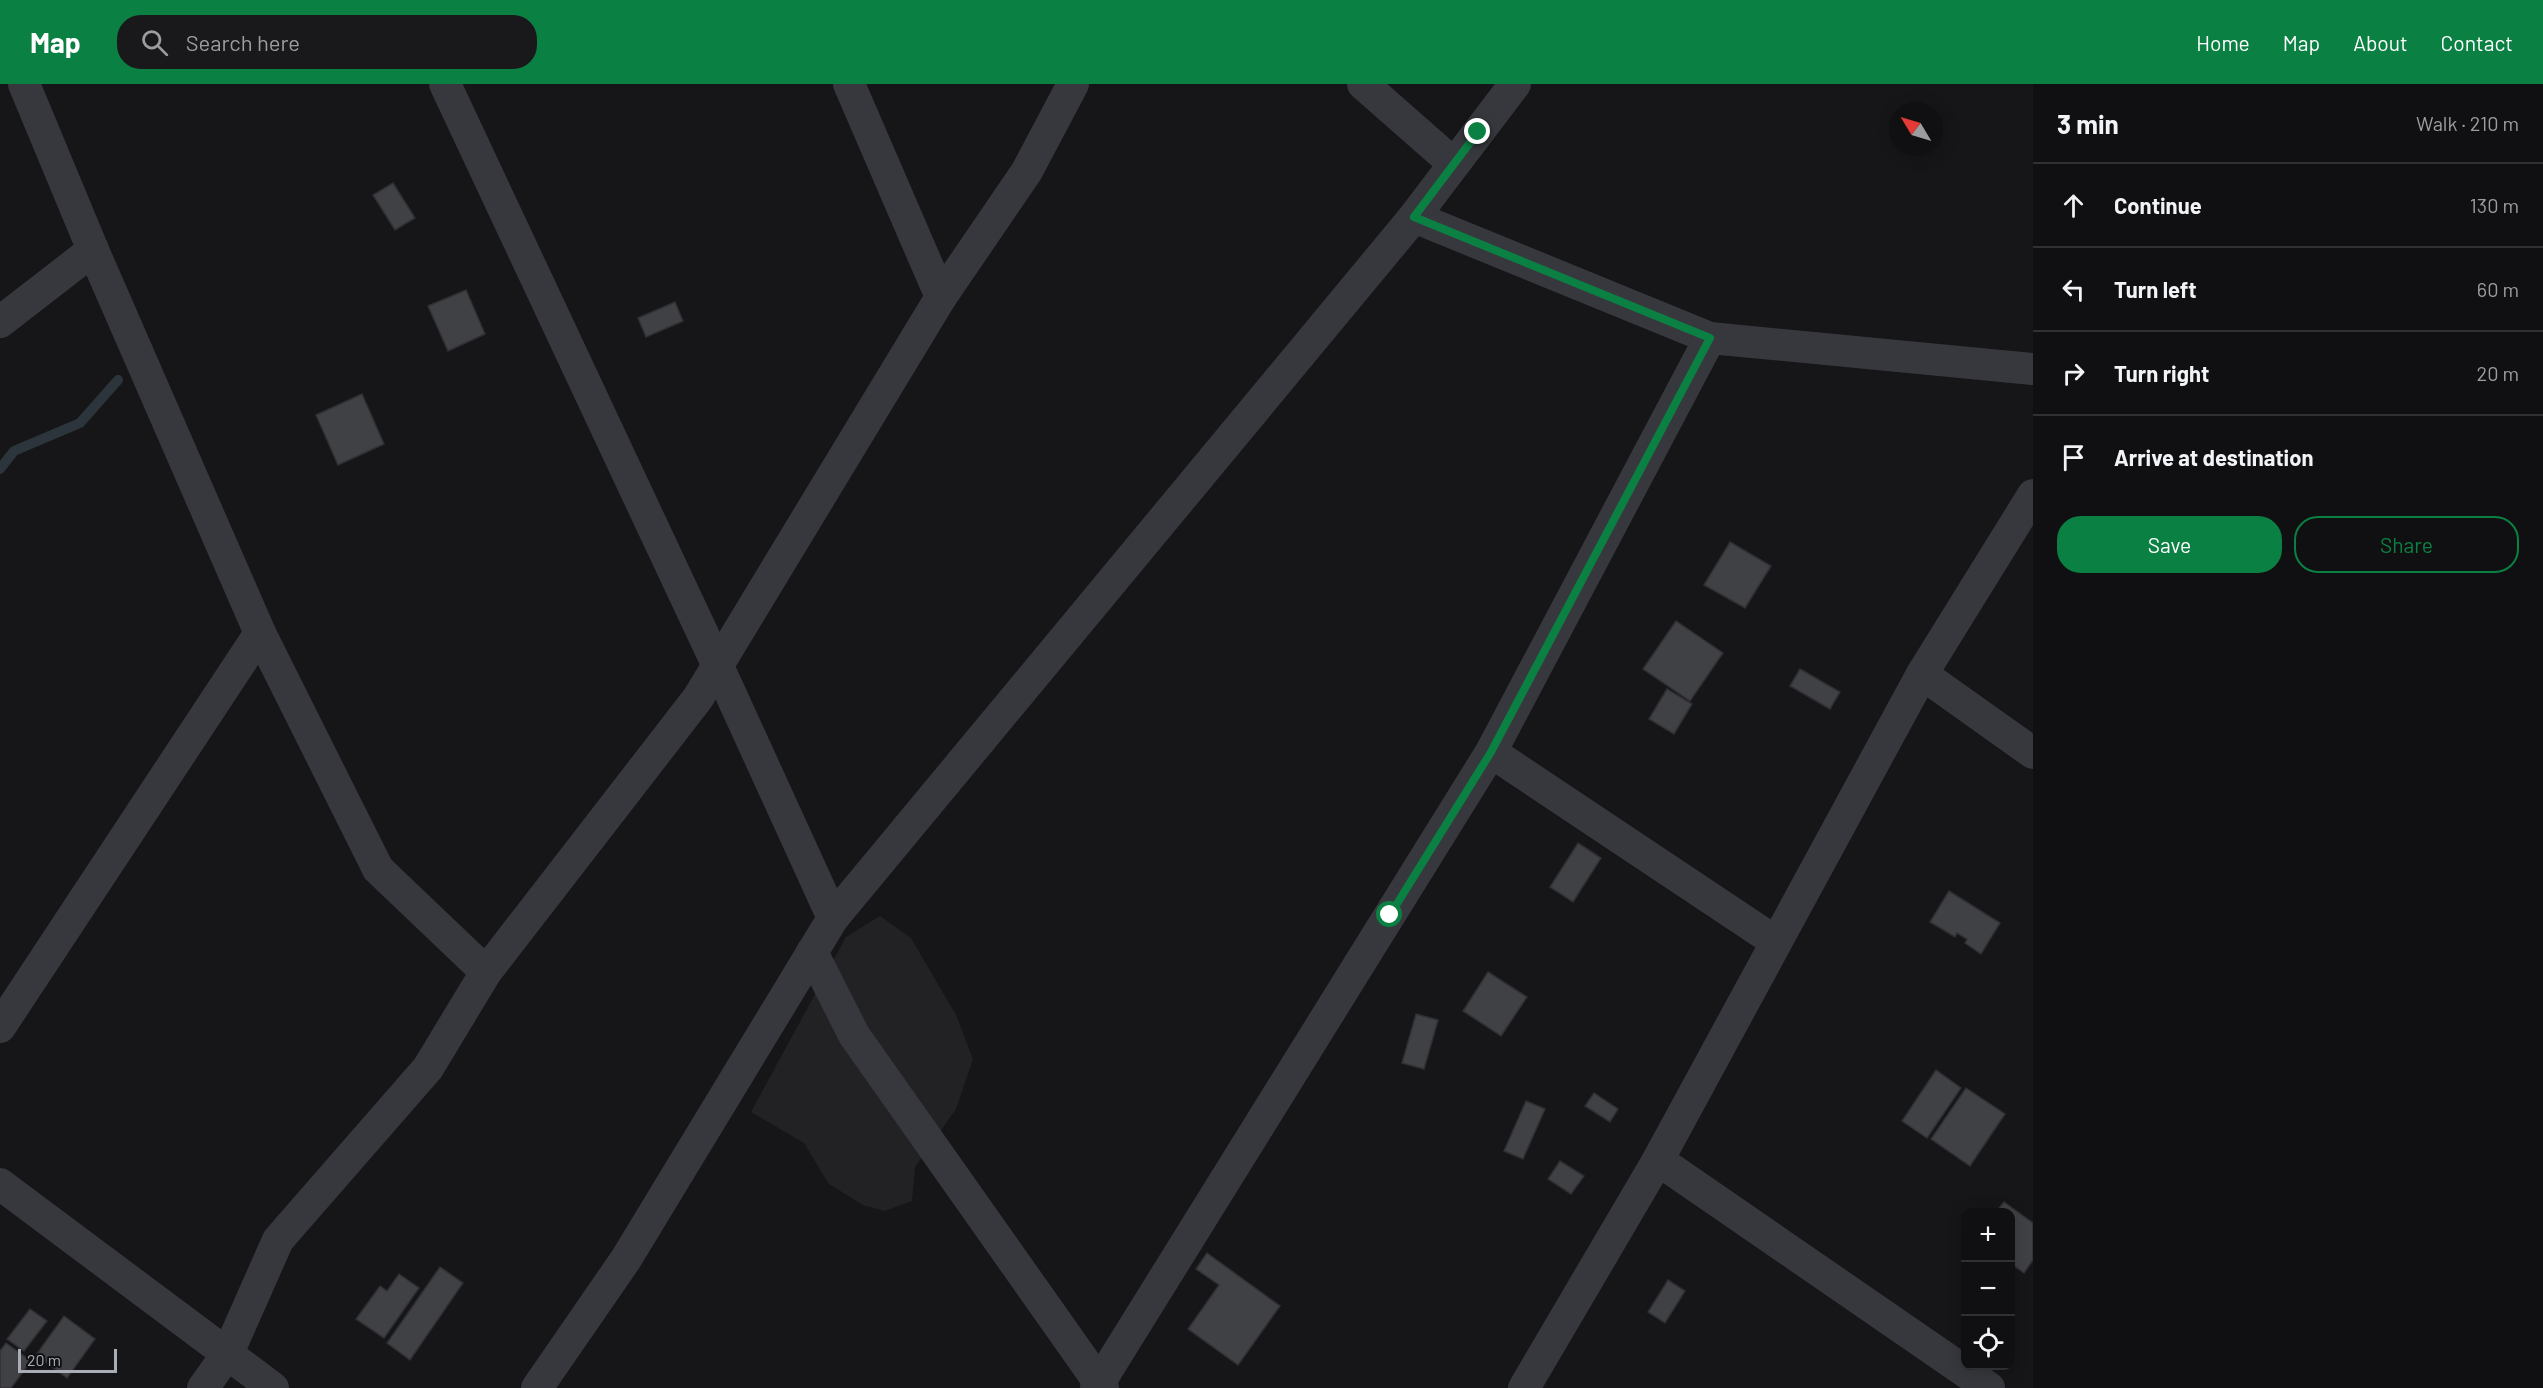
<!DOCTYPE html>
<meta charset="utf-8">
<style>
body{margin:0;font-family:Barlow,sans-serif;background:#19191b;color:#f1f3f6}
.controls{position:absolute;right:18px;bottom:18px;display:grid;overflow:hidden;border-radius:12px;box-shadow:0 3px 15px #0003}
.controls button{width:54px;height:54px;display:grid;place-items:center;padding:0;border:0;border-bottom:2px solid #303032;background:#101012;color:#f1f3f6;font:30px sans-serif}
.compass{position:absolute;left:1889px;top:18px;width:54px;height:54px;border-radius:50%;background:#101012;box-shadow:0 3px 15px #0003;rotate:308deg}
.scale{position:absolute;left:18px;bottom:15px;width:99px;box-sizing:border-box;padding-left:6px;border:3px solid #a8adb8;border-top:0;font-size:16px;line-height:21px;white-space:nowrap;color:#a8adb8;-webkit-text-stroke:4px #111113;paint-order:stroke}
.stop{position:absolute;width:18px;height:18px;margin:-14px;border:4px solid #0b8043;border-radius:50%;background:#fff}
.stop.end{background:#0b8043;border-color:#fff;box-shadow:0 2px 6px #0008}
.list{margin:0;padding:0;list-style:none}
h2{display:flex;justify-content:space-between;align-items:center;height:78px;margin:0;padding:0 24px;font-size:26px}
h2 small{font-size:20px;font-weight:400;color:#9c9d9f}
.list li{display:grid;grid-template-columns:39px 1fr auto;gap:18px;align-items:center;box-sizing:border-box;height:84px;padding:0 24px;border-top:2px solid #303032}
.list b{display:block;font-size:22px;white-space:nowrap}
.list em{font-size:20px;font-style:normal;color:#9c9d9f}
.actions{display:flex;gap:12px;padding:18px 24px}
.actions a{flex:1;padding:14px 0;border:2px solid #0b8043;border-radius:24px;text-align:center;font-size:21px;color:#0b8043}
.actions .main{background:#0b8043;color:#fff}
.icon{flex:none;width:33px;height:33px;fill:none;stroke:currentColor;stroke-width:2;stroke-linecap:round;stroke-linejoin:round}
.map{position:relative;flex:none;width:2033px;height:1304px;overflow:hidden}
header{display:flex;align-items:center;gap:36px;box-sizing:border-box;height:84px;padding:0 30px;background:#0b8043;color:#fff}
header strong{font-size:28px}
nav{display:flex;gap:33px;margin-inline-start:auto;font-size:21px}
.search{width:420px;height:54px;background:#19191b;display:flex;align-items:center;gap:15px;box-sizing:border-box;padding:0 21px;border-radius:24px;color:#9c9d9f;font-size:22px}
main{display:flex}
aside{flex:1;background:#101012}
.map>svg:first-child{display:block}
</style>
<header>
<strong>Map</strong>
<div class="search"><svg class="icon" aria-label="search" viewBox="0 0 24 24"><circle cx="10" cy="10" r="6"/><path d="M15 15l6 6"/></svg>Search here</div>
<nav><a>Home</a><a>Map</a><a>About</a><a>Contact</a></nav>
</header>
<main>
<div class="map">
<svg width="2033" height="1304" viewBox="0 0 2033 1304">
<rect width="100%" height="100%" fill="#161618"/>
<!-- built -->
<polygon fill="#222225" points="880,832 911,854 956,931 973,975 956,1025 915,1083 912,1117 885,1127 863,1121 829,1100 804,1059 751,1028 846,853"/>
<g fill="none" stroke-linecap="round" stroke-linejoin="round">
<!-- stream -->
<polyline stroke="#2c353c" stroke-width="10" points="0,385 14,367 80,339 118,296"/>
</g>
<!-- building -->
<g fill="#404145" stroke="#303034" stroke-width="1.5">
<polygon points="393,99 415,134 395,146 373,111"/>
<polygon points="466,206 485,250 448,267 428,222"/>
<polygon points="675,218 683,237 646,253 638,234"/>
<polygon points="362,310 384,360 338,381 316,331"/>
<polygon points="1730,458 1771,482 1745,524 1704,501"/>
<polygon points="1676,537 1723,569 1690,617 1643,585"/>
<polygon points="1800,585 1840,608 1830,625 1790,602"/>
<polygon points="1667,605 1692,620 1674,650 1649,635"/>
<polygon points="1578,759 1601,774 1573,818 1550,803"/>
<polygon points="1949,807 2000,839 1981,870 1965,859 1967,855 1957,849 1955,853 1930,838"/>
<polygon points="1488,888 1527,913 1501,952 1463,927"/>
<polygon points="1416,930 1438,936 1424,985 1402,979"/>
<polygon points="1936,986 1961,1004 1927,1054 1902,1037"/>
<polygon points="1966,1004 2005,1030 1970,1082 1931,1055"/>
<polygon points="1594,1009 1618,1025 1610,1038 1585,1022"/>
<polygon points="1526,1017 1545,1025 1523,1075 1504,1067"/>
<polygon points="1560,1077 1584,1092 1571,1110 1548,1095"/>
<polygon points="2004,1118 2033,1139 2033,1176 2024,1189 2010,1179 2010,1128 1996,1128"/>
<polygon points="1207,1169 1280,1222 1238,1281 1188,1245 1219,1201 1196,1185"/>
<polygon points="440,1183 463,1199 410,1276 387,1259"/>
<polygon points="399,1190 419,1204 384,1254 356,1235 380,1202 387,1207"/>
<polygon points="1668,1196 1685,1207 1665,1239 1648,1228"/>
<polygon points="30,1225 47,1237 24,1267 7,1255"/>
<polygon points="64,1232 95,1255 67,1294 36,1271"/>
<polygon points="6,1259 31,1277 11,1304 0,1304 0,1267"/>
</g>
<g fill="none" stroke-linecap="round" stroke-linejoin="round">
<!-- street -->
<g stroke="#37383d" stroke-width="32">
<polyline points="445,0 717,580 833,834"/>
<polyline points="849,0 941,213"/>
<polyline points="1363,0 1454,80"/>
<polyline points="1414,133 1710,254 2033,285"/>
<polyline points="93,166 260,549 378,785 486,888"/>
<polyline points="0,238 93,166 24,0"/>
<polyline points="1922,590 2033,669"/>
<polyline points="1491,668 1776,858"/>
<polyline points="812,868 854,951 1103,1304"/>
<polyline points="0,943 260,549"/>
<polyline points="1658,1076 1989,1304"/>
<polyline points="0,1100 273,1304"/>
<polyline points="203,1304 228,1269 278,1156 428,984 486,888 698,614 941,213 1027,87 1073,0"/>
<polyline points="537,1304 626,1175 833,834 1414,133 1515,0"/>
<polyline points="1096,1304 1491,668 1710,254"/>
<polyline points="1524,1304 1658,1076 1922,590 2033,411"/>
</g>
</g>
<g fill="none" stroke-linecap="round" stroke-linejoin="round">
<!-- route -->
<polyline stroke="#0b8043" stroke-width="8" points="1390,831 1491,668 1710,254 1414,133 1478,48"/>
</g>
</svg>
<div class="controls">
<button>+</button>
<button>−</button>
<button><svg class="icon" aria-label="locate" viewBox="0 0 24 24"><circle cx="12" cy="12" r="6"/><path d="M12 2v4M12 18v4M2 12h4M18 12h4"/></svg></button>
</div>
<svg class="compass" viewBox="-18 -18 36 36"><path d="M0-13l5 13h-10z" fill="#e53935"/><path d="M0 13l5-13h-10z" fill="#9c9d9f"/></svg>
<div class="scale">20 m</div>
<div class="stop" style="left:1390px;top:831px"></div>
<div class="stop end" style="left:1478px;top:48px"></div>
</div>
<aside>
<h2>3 min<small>Walk · 210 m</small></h2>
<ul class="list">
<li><svg class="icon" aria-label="ahead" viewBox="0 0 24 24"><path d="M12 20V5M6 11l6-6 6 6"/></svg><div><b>Continue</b></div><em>130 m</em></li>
<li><svg class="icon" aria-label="left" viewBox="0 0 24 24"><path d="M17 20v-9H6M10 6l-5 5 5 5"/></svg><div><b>Turn left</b></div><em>60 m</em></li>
<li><svg class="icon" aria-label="right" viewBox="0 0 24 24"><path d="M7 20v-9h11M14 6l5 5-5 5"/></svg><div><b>Turn right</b></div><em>20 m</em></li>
<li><svg class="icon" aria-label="arrive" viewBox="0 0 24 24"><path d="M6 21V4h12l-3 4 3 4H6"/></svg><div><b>Arrive at destination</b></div></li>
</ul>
<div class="actions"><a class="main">Save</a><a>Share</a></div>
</aside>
</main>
